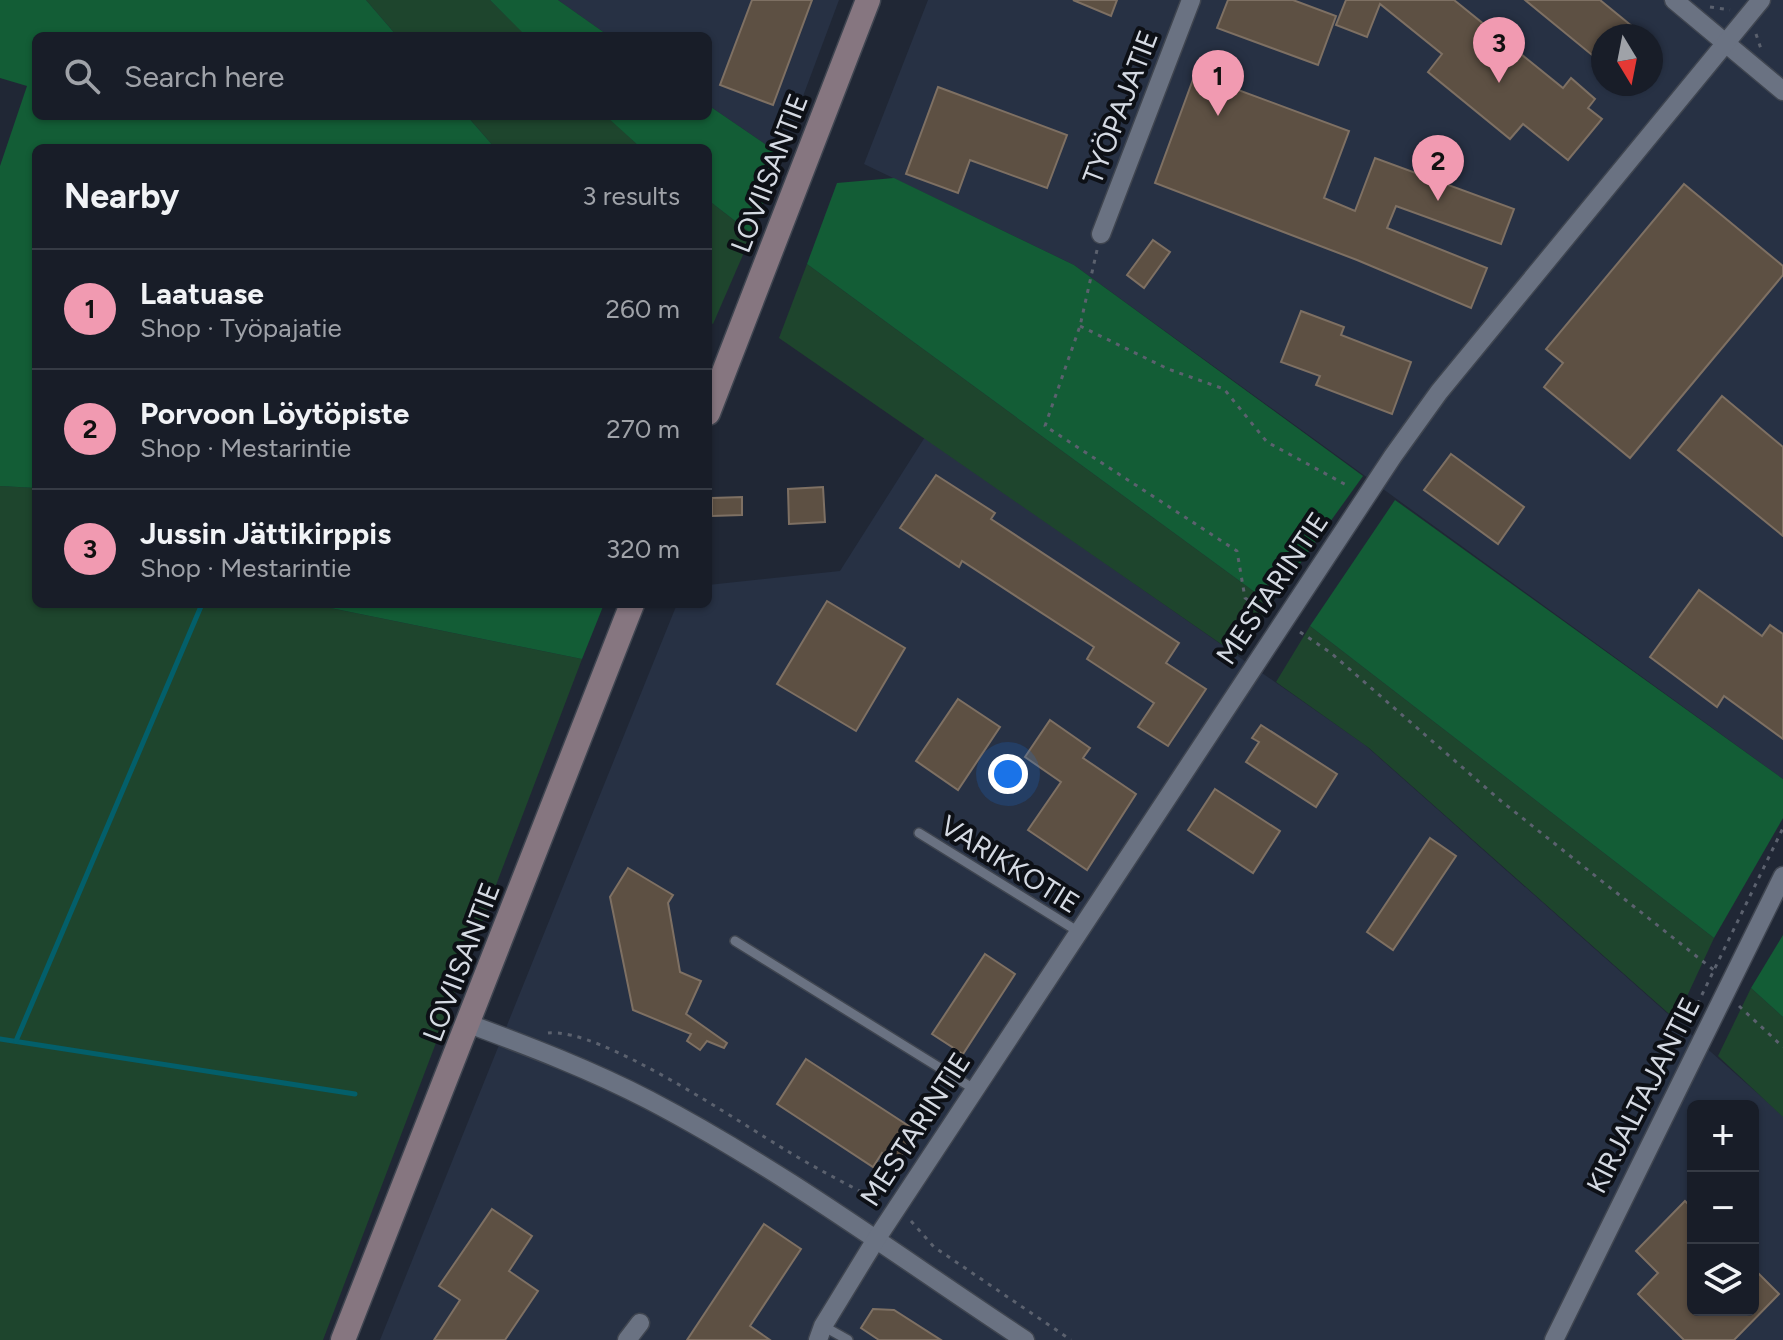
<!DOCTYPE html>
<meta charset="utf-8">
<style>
body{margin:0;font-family:Figtree,sans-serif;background:#252a34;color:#f1f3f6}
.controls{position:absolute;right:24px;bottom:24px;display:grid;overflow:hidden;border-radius:12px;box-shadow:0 2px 6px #0004}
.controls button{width:72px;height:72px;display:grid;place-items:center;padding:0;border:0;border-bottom:2px solid #363b45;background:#181d28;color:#f1f3f6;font:40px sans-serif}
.compass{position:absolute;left:1591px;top:24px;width:72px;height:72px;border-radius:50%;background:#181d28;box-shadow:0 2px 6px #0004;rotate:170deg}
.you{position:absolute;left:1008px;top:774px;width:28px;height:28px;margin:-20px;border:6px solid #fff;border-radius:50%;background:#1a73e8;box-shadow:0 0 0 12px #1a73e833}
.badge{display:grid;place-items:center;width:52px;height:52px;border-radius:50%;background:#f19ab1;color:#111;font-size:26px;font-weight:700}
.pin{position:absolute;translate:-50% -66px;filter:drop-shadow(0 2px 4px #0008)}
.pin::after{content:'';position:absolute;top:42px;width:28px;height:24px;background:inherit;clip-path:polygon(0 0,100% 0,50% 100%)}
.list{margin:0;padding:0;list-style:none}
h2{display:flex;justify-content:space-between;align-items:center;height:104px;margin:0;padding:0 32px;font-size:34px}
h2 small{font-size:26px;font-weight:400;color:#9fa2a8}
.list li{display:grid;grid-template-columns:52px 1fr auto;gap:24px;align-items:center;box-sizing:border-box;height:120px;padding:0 32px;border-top:2px solid #363b45}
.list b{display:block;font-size:30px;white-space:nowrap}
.list p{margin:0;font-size:26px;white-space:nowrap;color:#9fa2a8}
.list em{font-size:26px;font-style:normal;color:#9fa2a8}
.icon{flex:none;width:44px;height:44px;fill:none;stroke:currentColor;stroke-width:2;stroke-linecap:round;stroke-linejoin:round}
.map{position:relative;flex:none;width:1783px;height:1340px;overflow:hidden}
.search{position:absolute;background:#181d28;box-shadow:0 2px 6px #0004;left:32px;top:32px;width:680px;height:88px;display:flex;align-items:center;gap:20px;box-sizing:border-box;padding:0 28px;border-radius:12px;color:#9fa2a8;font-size:30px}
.panel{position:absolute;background:#181d28;box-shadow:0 2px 6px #0004;left:32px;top:144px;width:680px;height:464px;border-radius:12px}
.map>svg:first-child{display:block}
</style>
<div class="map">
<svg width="1783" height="1340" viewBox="0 0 1783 1340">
<rect width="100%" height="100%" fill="#202735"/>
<!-- built -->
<g fill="#273144" fill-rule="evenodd">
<polygon points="558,0 839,0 781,155 708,105 708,36 609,36"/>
<path d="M928,0H1783V779L1074,265L864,164ZM1603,36H1651V84H1603Z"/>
<path d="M925,437L1365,745L1783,1116V1340H380L677,604H708V585L840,571ZM1693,1106H1753V1310H1693Z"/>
</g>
<!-- green -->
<g fill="#1e452d">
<polygon points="366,0 490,0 527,36 397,36"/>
<polygon points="467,116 607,116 641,148 495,148"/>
<polygon points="708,200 752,234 713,324 708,321"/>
<polygon points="807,264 1271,604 1237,655 779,338"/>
<polygon points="0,486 36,488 36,604 311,604 582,659 323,1340 0,1340"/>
<polygon points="1310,626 1714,938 1676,1020 1369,748 1276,682"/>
<polygon points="1751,988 1783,1017 1783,1117 1718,1056"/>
</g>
<!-- forest -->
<g fill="#135d36">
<polygon points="0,0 366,0 397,36 36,36 36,116 467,116 495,148 36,148 36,488 0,486 0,166 27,86 0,78"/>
<polygon points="490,0 558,0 609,36 526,36"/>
<polygon points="708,105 781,155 752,234 708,200 708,148 641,148 606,116 708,116"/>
<polygon points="894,178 1074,265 1363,476 1271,604 807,264 837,183"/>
<polygon points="1395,500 1783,779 1783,818 1714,938 1310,626"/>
<polygon points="311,604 604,604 582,659"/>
<polygon points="1783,935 1783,1017 1751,988"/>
</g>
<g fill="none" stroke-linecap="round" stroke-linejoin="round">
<!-- stream -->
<g stroke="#035f6a" stroke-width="5">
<polyline points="0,1039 355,1094"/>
<polyline points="16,1041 202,604"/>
</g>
</g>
<!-- building -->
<g fill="#5d5043" stroke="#7e7063" stroke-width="2">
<polygon points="752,0 812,0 773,105 720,85"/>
<polygon points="1073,0 1117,0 1111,16"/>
<polygon points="1228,0 1293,0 1336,16 1318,65 1217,28"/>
<polygon points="1346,0 1454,0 1563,88 1571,78 1595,99 1588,108 1602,119 1568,160 1523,124 1510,139 1428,72 1442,54 1380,4 1367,37 1336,25"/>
<polygon points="1525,0 1600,0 1644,36 1603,36 1603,64"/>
<polygon points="1195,74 1349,131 1324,198 1355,211 1375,158 1514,209 1501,244 1396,206 1387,228 1487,268 1471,308 1357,260 1155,183"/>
<polygon points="938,87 1067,135 1047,188 970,160 958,193 906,174"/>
<polygon points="1684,184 1783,266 1783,275 1630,458 1544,387 1563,363 1546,349"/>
<polygon points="1153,240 1170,252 1144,288 1127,275"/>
<polygon points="1301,311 1344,327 1341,335 1411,362 1392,414 1316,385 1320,376 1281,362"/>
<polygon points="1722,396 1783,447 1783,536 1678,450"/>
<polygon points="1451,454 1524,507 1498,544 1424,490"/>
<polygon points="936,475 995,513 991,519 1179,643 1166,663 1206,689 1168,746 1138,727 1154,703 1087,659 1094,647 962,561 959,567 900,528"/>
<polygon points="823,487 825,522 789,524 788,489"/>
<polygon points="742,497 742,515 712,516 712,498"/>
<polygon points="1699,590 1762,636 1770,625 1783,634 1783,739 1724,696 1717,707 1650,657"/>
<polygon points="827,601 905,648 856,731 777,684"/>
<polygon points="958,699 1000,727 958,790 916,761"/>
<polygon points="1050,720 1090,748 1083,758 1136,794 1087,870 1028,830 1061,782 1025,757"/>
<polygon points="1261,725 1337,774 1316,807 1246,762 1259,742 1252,738"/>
<polygon points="1215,789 1280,831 1253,873 1188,830"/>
<polygon points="1430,838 1456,856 1393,950 1367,932"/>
<polygon points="628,868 673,895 668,903 680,972 701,981 686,1014 727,1043 724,1048 707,1041 700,1050 687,1041 691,1034 633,1010 610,897"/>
<polygon points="985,954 1015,974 963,1054 932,1034"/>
<polygon points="806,1059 918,1132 897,1163 882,1153 873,1167 777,1104"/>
<polygon points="1685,1201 1693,1209 1693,1310 1753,1310 1753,1268 1779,1294 1734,1340 1684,1340 1638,1294 1658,1273 1636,1251"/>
<polygon points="492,1209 532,1236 509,1271 538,1291 505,1340 434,1340 460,1300 439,1286"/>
<polygon points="764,1224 801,1249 750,1326 770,1340 687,1340"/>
<polygon points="873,1309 894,1310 941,1340 879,1340 861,1328"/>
</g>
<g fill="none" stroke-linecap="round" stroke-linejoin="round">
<!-- lane casing -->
<g stroke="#3f4550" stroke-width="12">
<g id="lane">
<polyline points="919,833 1079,932"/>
<polyline points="735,941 974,1089"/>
<polyline points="823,1326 848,1340"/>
</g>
</g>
<!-- street casing -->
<g stroke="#3f4550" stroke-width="21">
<g id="street">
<polyline points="1674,0 1783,91"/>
<polyline points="1101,234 1191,0"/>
<path d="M469,1024C531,1047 591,1070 649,1100C781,1169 902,1259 1025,1340"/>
<polyline points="627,1340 640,1323"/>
<polyline points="818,1340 823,1326 875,1241 1393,456 1439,392 1761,0"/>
<polyline points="1554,1340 1783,876"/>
</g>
</g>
<!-- secondary casing -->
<g stroke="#3f4550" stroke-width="27">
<g id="secondary">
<polyline points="708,413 868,0"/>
<polyline points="343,1340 632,604"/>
</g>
</g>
<!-- path -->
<g stroke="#5b616e" stroke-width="3" stroke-dasharray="4 6" stroke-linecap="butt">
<polyline points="1710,7 1730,10"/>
<polyline points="1756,34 1761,49"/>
<polyline points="1097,250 1080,326 1045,426 1237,551 1245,598 1270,613"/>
<polyline points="1080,326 1168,369 1224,389 1267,442 1350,487"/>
<polyline points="1300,632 1331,653 1501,801 1715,971"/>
<polyline points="1739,1006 1783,1047"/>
<path d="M548,1033C600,1027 740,1123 789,1152C819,1170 850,1186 881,1202"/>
<polyline points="1680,1040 1783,828"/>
<polyline points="911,1221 934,1247 1071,1340"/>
</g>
<!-- lane -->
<use href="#lane" stroke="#6a7282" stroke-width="9"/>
<!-- street -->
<use href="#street" stroke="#6a7282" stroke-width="18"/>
<!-- secondary -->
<use href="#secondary" stroke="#867680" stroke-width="24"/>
</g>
<g text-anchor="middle" stroke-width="8" stroke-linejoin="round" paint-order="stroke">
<!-- street labels -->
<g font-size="28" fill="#d5dae3" stroke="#0d1016">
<text transform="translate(1120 107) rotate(-69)" y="10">TYÖPAJATIE</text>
<text transform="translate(769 173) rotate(-69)" y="10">LOVIISANTIE</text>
<text transform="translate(1272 588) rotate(-56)" y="10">MESTARINTIE</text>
<text transform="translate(1010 864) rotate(32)" y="10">VARIKKOTIE</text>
<text transform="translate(461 962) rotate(-69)" y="10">LOVIISANTIE</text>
<text transform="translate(1643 1095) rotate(-63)" y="10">KIRJALTAJANTIE</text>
<text transform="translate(915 1129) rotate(-57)" y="10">MESTARINTIE</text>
</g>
</g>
</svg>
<div class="controls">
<button>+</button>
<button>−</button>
<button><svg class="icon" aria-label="layers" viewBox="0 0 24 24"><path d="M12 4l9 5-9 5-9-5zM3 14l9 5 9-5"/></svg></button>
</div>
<svg class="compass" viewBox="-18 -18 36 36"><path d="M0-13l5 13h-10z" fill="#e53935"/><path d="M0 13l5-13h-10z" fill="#9fa2a8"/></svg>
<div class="you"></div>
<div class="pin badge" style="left:1218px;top:116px">1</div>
<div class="pin badge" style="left:1438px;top:201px">2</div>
<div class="pin badge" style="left:1499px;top:83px">3</div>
<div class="search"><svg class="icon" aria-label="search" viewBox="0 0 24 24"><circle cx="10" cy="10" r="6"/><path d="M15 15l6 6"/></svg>Search here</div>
<section class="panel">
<h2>Nearby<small>3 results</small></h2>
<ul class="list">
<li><span class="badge">1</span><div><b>Laatuase</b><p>Shop · Työpajatie</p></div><em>260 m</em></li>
<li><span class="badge">2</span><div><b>Porvoon Löytöpiste</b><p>Shop · Mestarintie</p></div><em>270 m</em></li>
<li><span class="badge">3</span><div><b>Jussin Jättikirppis</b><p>Shop · Mestarintie</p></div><em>320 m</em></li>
</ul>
</section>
</div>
